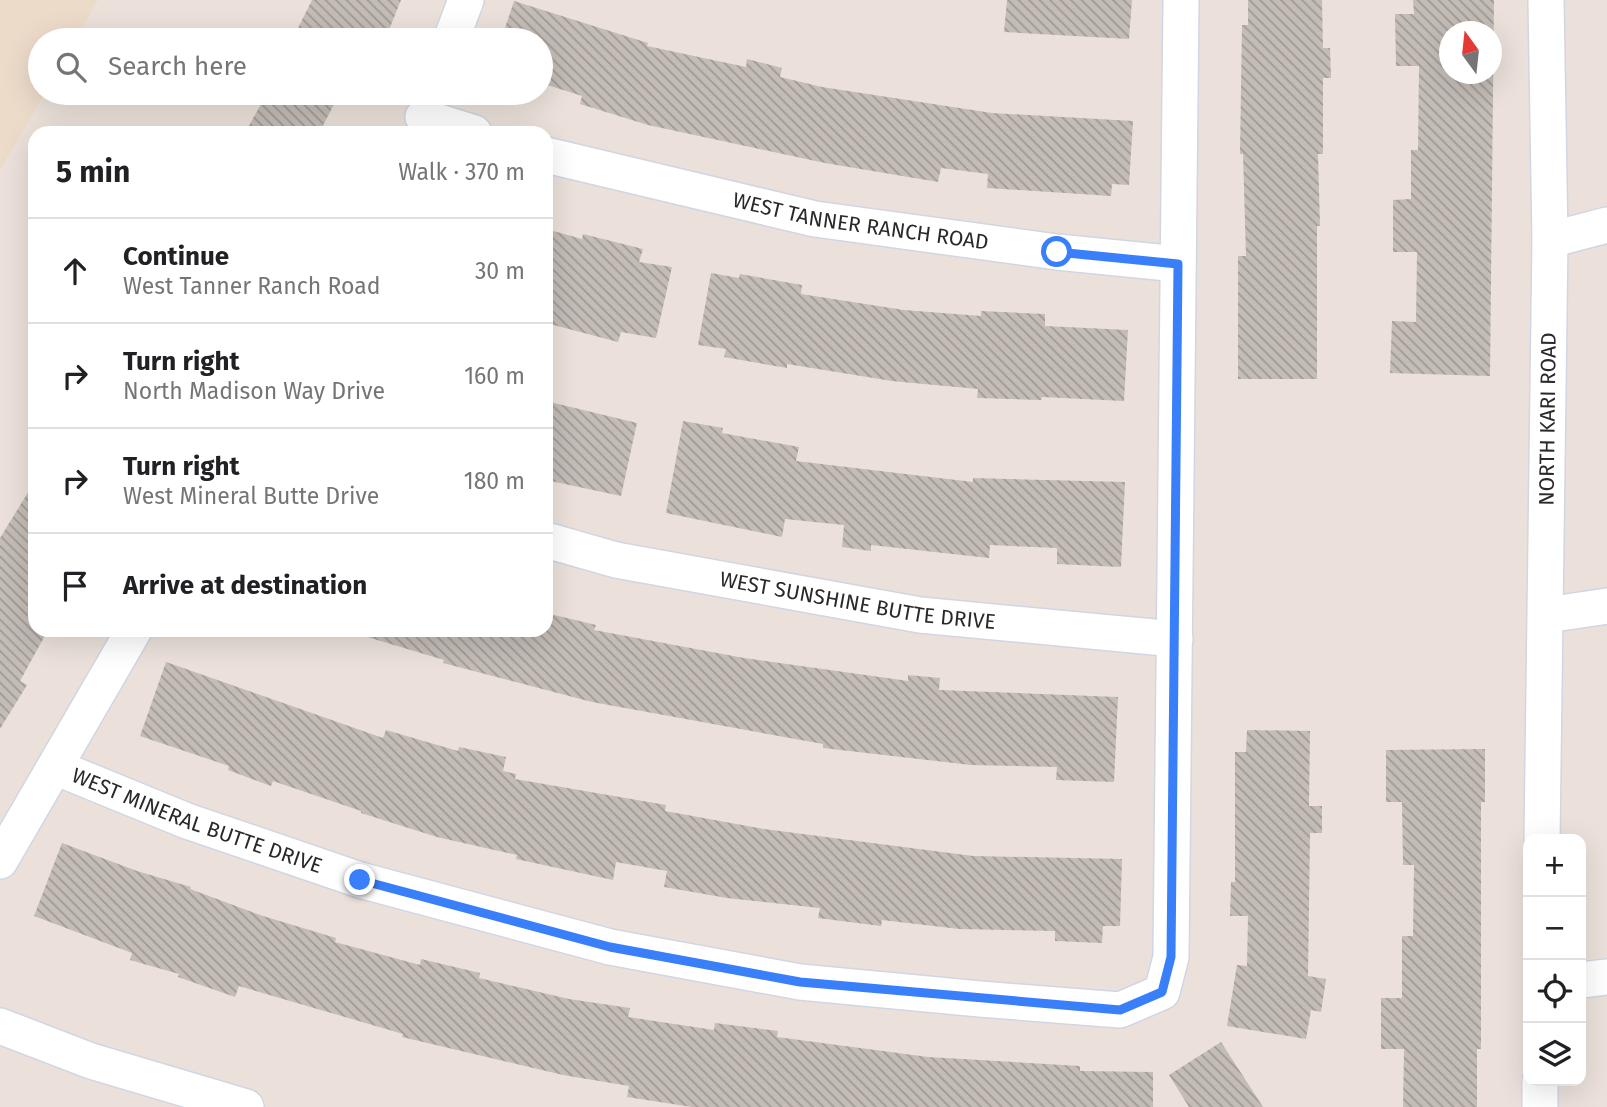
<!DOCTYPE html>
<meta charset="utf-8">
<style>
body{margin:0;font-family:"Fira Sans",sans-serif;background:#f6f6f6;color:#202124}
.controls{position:absolute;right:21px;bottom:21px;display:grid;overflow:hidden;border-radius:14px;box-shadow:0 7px 28px #0002}
.controls button{width:63px;height:63px;display:grid;place-items:center;padding:0;border:0;border-bottom:2px solid #e0e0e0;background:#fff;color:#202124;font:35px sans-serif}
.compass{position:absolute;left:1439px;top:21px;width:63px;height:63px;border-radius:50%;background:#fff;box-shadow:0 7px 28px #0002;rotate:345deg}
.stop{position:absolute;width:21px;height:21px;margin:-16px;border:5px solid #397ff9;border-radius:50%;background:#fff}
.stop.end{background:#397ff9;border-color:#fff;box-shadow:0 2px 7px #0008}
.list{margin:0;padding:0;list-style:none}
h2{display:flex;justify-content:space-between;align-items:center;height:91px;margin:0;padding:0 28px;font-size:30px}
h2 small{font-size:23px;font-weight:400;color:#757577}
.list li{display:grid;grid-template-columns:46px 1fr auto;gap:21px;align-items:center;box-sizing:border-box;height:105px;padding:0 28px;border-top:2px solid #e0e0e0}
.list b{display:block;font-size:26px;white-space:nowrap}
.list p{margin:0;font-size:23px;white-space:nowrap;color:#757577}
.list em{font-size:23px;font-style:normal;color:#757577}
.icon{flex:none;width:38px;height:38px;fill:none;stroke:currentColor;stroke-width:2;stroke-linecap:round;stroke-linejoin:round}
.map{position:relative;flex:none;width:1607px;height:1107px;overflow:hidden}
.search{position:absolute;background:#fff;box-shadow:0 7px 28px #0002;left:28px;top:28px;width:525px;height:77px;display:flex;align-items:center;gap:18px;box-sizing:border-box;padding:0 24px;border-radius:38px;color:#757577;font-size:26px}
.panel{position:absolute;background:#fff;box-shadow:0 7px 28px #0002;left:28px;top:126px;width:525px;height:511px;border-radius:21px}
.map>svg:first-child{display:block}
</style>
<div class="map">
<svg width="1607" height="1107" viewBox="0 0 1607 1107">
<defs>
<pattern id="building-back-hatch" width="6" height="6" patternUnits="userSpaceOnUse" patternTransform="scale(1.75)"><rect width="6" height="6" fill="#c4bcb6"/><path d="M-1 5l2 2M0 0l6 6M5-1l2 2" fill="none" stroke="#9f9994"/></pattern>
</defs>
<rect width="100%" height="100%" fill="#ebe1da"/>
<!-- education -->
<polygon fill="#eddbca" points="0,0 98,0 75,40 40,40 40,93 45,93 0,170"/>
<!-- building -->
<g fill="url(#building-back-hatch)" fill-rule="evenodd">
<polygon points="312,0 401,0 385,40 292,40"/>
<polygon points="1007,0 1132,0 1129,39 1004,32"/>
<polygon points="1248,0 1322,0 1323,48 1330,48 1331,78 1323,78 1323,154 1318,154 1320,226 1317,226 1317,379 1238,379 1238,256 1246,256 1243,154 1240,154 1242,25 1248,25"/>
<path d="M1413,0H1494L1490,376L1390,373L1392,321L1416,322L1417,252H1393V200L1411,199V150H1418L1419,66H1396L1395,14H1414ZM1450,32H1492V74H1450Z"/>
<polygon points="514,1 648,43 647,46 746,67 747,59 782,68 780,77 822,87 992,113 1133,121 1129,185 1112,184 1111,196 987,188 988,174 941,168 938,182 825,163 648,125 580,104 582,96 541,83 541,40 501,40"/>
<polygon points="267,93 340,93 319,133 245,133"/>
<polygon points="546,229 582,239 583,234 643,249 639,262 672,267 656,338 621,332 618,342 546,323"/>
<polygon points="711,273 739,278 740,274 802,285 801,294 904,310 981,316 981,311 1045,314 1045,326 1128,330 1124,401 1042,397 1041,400 977,398 978,389 892,381 787,364 787,368 724,357 726,349 698,345"/>
<polygon points="546,401 637,423 621,496 546,480"/>
<polygon points="683,421 723,428 722,433 799,447 796,461 973,482 973,478 1125,482 1121,567 1057,564 1057,548 990,545 989,558 871,545 871,551 842,547 844,525 785,519 782,537 666,513"/>
<polygon points="35,481 35,630 48,630 20,681 27,685 0,729 0,538"/>
<polygon points="546,613 596,625 594,630 744,658 908,681 908,675 940,678 939,690 1118,697 1114,782 1056,780 1057,767 971,765 823,748 823,744 592,702 443,663 444,660 364,636 365,630 546,630"/>
<polygon points="166,662 383,738 386,730 458,751 459,747 506,757 503,771 516,774 515,779 666,805 665,811 764,829 973,856 1122,859 1120,926 1103,926 1102,943 1055,941 1055,931 959,929 882,920 881,926 818,918 820,908 727,898 664,887 667,871 616,862 613,880 516,859 517,855 437,837 361,813 361,811 273,781 271,786 228,770 229,766 140,736"/>
<polygon points="1247,730 1310,731 1309,806 1322,806 1322,833 1310,833 1308,976 1326,979 1321,1012 1311,1010 1306,1039 1227,1026 1237,965 1247,966 1248,916 1230,916 1231,882 1235,882 1235,752 1246,752"/>
<polygon points="1485,749 1485,802 1481,802 1481,1049 1477,1049 1477,1107 1403,1107 1404,1049 1381,1049 1381,998 1402,998 1402,936 1413,936 1414,865 1403,865 1402,802 1386,802 1386,750"/>
<polygon points="62,843 137,871 191,887 190,889 263,916 336,938 335,942 420,965 421,959 480,973 479,978 569,999 630,1008 628,1017 714,1030 715,1023 778,1031 777,1037 928,1057 1080,1066 1080,1071 1153,1072 1153,1107 692,1107 627,1097 629,1086 563,1075 402,1037 403,1034 239,986 235,997 178,977 179,974 130,960 132,953 34,916"/>
<polygon points="1221,1042 1263,1107 1189,1107 1169,1075"/>
</g>
<g fill="none" stroke-linecap="round" stroke-linejoin="round">
<!-- minor casing -->
<g stroke="#d0d6e2" stroke-width="38">
<g id="minor">
<polyline points="451,40 466,0"/>
<polyline points="423,117 474,133"/>
<path id="s1" d="M546,155L815,219L1057,252L1178,264"/>
<polyline points="1550,240 1607,225"/>
<path id="s2" d="M546,540L616,560L920,615L1175,639"/>
<polyline points="1547,615 1607,606"/>
<path id="s3" d="M55,767L187,821L360,880L610,947L800,982L980,999L1120,1010L1162,992L1171,957L1181,0"/>
<path id="s4" d="M1542,839L1550,240L1546,0"/>
<polyline points="0,861 134,630"/>
<polyline points="1581,980 1607,977"/>
<polyline points="0,1026 91,1061 246,1107"/>
<polyline points="1540,1081 1540,1107"/>
</g>
</g>
<!-- minor -->
<use href="#minor" stroke="#fff" stroke-width="35"/>
</g>
<g fill="none" stroke-linecap="round" stroke-linejoin="round">
<!-- route -->
<polyline stroke="#397ff9" stroke-width="9" points="360,880 610,947 800,982 1120,1010 1162,992 1171,957 1178,264 1057,252"/>
</g>
<g text-anchor="middle" stroke-width="7" stroke-linejoin="round" paint-order="stroke">
<!-- street labels -->
<g font-size="21" fill="#292929" stroke="#fff">
<text dy="7" stroke="none"><textPath href="#s1" startOffset="322">WEST TANNER RANCH ROAD</textPath></text>
<text dy="7" stroke="none"><textPath href="#s4" startOffset="420">NORTH KARI ROAD</textPath></text>
<text dy="7" stroke="none"><textPath href="#s2" startOffset="318">WEST SUNSHINE BUTTE DRIVE</textPath></text>
<text dy="7" stroke="none"><textPath href="#s3" startOffset="152">WEST MINERAL BUTTE DRIVE</textPath></text>
</g>
</g>
</svg>
<div class="controls">
<button>+</button>
<button>−</button>
<button><svg class="icon" aria-label="locate" viewBox="0 0 24 24"><circle cx="12" cy="12" r="6"/><path d="M12 2v4M12 18v4M2 12h4M18 12h4"/></svg></button>
<button><svg class="icon" aria-label="layers" viewBox="0 0 24 24"><path d="M12 4l9 5-9 5-9-5zM3 14l9 5 9-5"/></svg></button>
</div>
<svg class="compass" viewBox="-18 -18 36 36"><path d="M0-13l5 13h-10z" fill="#e53935"/><path d="M0 13l5-13h-10z" fill="#757577"/></svg>
<div class="stop" style="left:1057px;top:252px"></div>
<div class="stop end" style="left:360px;top:880px"></div>
<div class="search"><svg class="icon" aria-label="search" viewBox="0 0 24 24"><circle cx="10" cy="10" r="6"/><path d="M15 15l6 6"/></svg>Search here</div>
<section class="panel">
<h2>5 min<small>Walk · 370 m</small></h2>
<ul class="list">
<li><svg class="icon" aria-label="ahead" viewBox="0 0 24 24"><path d="M12 20V5M6 11l6-6 6 6"/></svg><div><b>Continue</b><p>West Tanner Ranch Road</p></div><em>30 m</em></li>
<li><svg class="icon" aria-label="right" viewBox="0 0 24 24"><path d="M7 20v-9h11M14 6l5 5-5 5"/></svg><div><b>Turn right</b><p>North Madison Way Drive</p></div><em>160 m</em></li>
<li><svg class="icon" aria-label="right" viewBox="0 0 24 24"><path d="M7 20v-9h11M14 6l5 5-5 5"/></svg><div><b>Turn right</b><p>West Mineral Butte Drive</p></div><em>180 m</em></li>
<li><svg class="icon" aria-label="arrive" viewBox="0 0 24 24"><path d="M6 21V4h12l-3 4 3 4H6"/></svg><div><b>Arrive at destination</b></div></li>
</ul>
</section>
</div>
